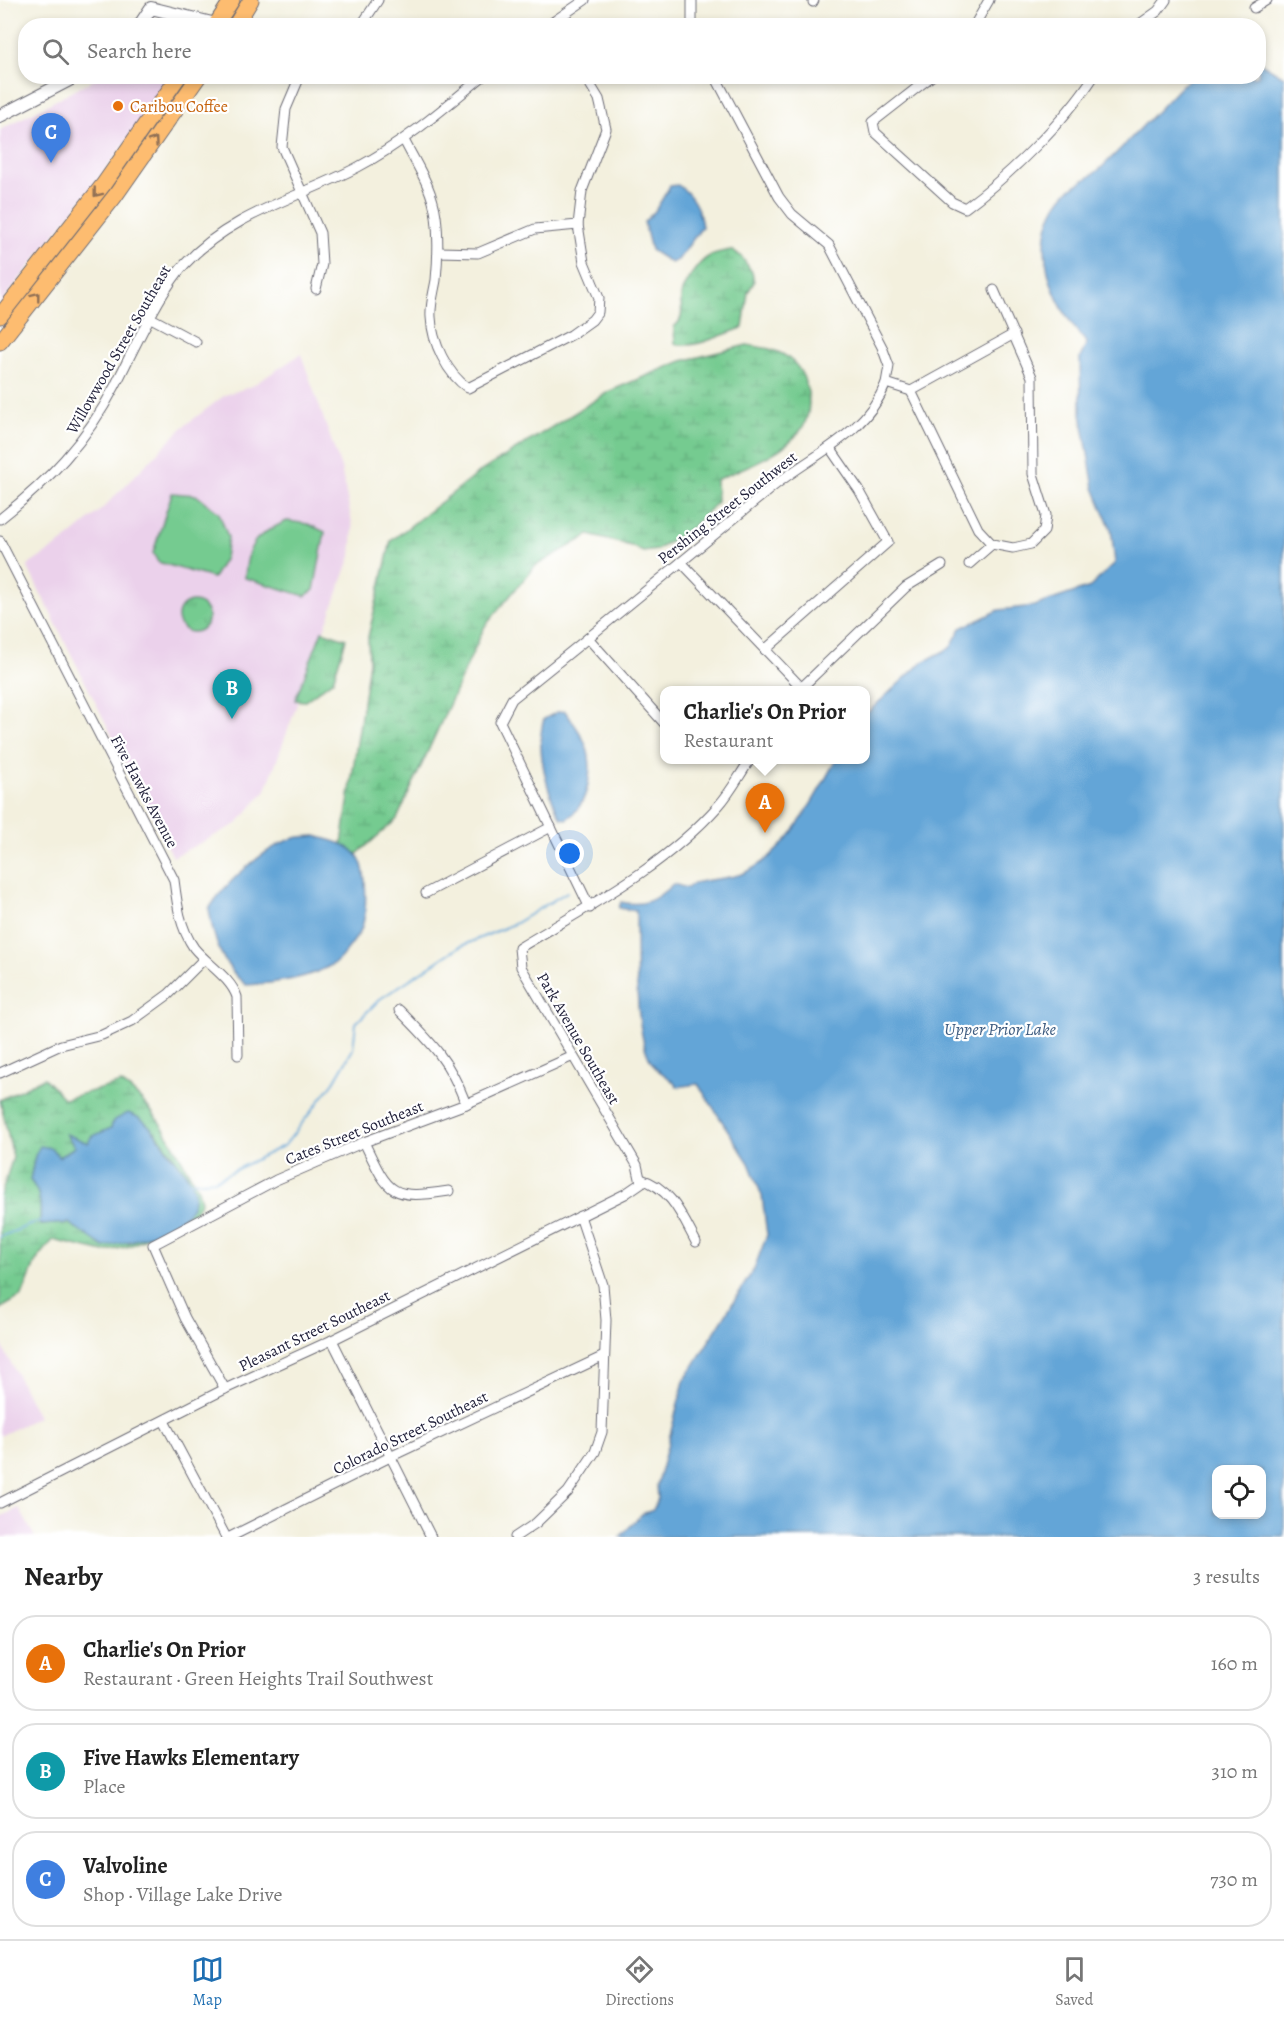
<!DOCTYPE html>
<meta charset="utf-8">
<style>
body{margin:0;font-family:Alegreya,serif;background:#f2f2f2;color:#222}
.controls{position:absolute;right:18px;bottom:18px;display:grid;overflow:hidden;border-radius:12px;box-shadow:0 3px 9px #0003}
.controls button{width:54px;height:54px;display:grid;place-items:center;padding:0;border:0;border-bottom:2px solid #e0e0e0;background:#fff;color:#222;font:30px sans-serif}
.you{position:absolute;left:570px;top:854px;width:21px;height:21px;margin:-15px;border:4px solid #fff;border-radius:50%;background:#1a73e8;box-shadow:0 0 0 9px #1a73e833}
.badge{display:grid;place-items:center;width:39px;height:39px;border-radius:50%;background:#1f6fb2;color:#fff;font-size:20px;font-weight:700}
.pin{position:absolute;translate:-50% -50px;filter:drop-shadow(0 2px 3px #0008)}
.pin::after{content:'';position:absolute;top:32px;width:21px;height:18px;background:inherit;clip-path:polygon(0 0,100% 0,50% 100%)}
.popup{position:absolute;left:660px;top:686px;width:210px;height:78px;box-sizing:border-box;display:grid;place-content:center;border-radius:12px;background:#fff;filter:drop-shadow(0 2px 4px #0005);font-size:20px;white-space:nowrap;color:#767676}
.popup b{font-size:22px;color:#222}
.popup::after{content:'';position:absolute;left:50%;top:100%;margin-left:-12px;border:12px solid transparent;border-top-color:#fff}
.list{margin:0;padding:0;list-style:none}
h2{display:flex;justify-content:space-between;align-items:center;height:78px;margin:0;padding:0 24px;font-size:26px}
h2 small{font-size:20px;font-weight:400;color:#767676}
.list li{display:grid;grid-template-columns:39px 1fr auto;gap:18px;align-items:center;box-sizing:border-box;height:96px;margin:0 12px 12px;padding:0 12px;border:2px solid #e0e0e0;border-radius:24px}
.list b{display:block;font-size:22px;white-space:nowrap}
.list p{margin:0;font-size:20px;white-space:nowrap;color:#767676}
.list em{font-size:20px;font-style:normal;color:#767676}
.icon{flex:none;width:33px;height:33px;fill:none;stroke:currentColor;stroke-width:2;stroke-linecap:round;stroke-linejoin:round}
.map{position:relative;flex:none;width:1284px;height:1537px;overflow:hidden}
.search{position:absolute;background:#fff;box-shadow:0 3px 9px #0003;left:18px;right:18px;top:18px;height:66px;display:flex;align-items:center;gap:15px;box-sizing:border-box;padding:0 21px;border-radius:24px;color:#767676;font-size:22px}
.sheet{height:402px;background:#fff}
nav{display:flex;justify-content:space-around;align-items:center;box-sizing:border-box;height:84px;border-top:2px solid #e0e0e0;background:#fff;font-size:16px;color:#767676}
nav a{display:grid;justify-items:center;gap:3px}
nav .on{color:#1f6fb2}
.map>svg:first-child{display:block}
</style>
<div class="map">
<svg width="1284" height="1537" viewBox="0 0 1284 1537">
<defs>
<pattern id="grass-tufts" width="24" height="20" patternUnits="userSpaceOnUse" patternTransform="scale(1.5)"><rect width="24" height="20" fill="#74cb90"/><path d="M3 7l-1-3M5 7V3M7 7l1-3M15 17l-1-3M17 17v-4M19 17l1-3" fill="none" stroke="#64ae7d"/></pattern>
<pattern id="wetland-marsh" width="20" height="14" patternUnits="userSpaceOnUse" patternTransform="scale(1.5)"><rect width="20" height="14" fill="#74cb90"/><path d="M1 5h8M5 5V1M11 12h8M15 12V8" fill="none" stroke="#64ae7d"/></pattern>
</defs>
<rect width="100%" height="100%" fill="#fff"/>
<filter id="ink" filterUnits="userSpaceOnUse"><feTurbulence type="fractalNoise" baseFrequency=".0167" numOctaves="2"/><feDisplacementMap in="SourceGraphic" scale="12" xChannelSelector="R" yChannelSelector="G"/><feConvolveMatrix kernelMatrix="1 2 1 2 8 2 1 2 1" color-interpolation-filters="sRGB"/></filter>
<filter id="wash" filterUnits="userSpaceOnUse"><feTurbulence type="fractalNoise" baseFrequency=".008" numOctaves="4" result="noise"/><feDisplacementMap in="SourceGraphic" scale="24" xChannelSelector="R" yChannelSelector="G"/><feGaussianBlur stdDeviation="1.35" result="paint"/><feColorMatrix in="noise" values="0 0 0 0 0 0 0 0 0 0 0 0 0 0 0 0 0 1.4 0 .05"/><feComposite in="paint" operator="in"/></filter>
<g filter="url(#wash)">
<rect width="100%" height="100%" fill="#f3f0de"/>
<!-- built -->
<g fill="#ebd1eb">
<polygon points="99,77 173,77 125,144 0,304 0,130"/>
<polygon points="301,354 341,468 353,528 351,556 266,790 237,824 173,857 27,566 63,542 102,509 183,427 225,395 252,386"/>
<polygon points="0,1341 38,1417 0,1436"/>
<polygon points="19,1508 35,1537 0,1537 0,1517"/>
</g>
<!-- grass -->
<g fill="url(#grass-tufts)" stroke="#4b7666" stroke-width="1.5">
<circle cx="193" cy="617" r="15"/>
<polygon points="322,631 346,639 333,680 305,701 295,700"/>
</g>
<!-- wetland -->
<g fill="url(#wetland-marsh)" stroke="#4b7666" stroke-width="1.5" fill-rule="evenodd">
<path d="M731,250L741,256L752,272L754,282L748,292L743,328C721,334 698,349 675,344L674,327C686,317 680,309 681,296C682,285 699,262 708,257C715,252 723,252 731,250Z"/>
<path d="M747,345C760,347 776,349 787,357C809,372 816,410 800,431C780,456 744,467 716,480L717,502L692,527L657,550L643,552L631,546L589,535L535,566L485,626L397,819L357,854L342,844L369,662L368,637L391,541L481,471L610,391L682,361Z"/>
<path d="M44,1078L64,1099L121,1083C158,1107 176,1151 198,1189L201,1201L194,1214L130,1246L104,1252L53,1240L36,1261L22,1296L0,1309V1197L13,1157L0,1100ZM111,1128L155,1131L188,1176V1215L129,1243L76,1228L69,1223L40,1225C41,1207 42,1194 30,1180L35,1156L59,1157L75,1147L67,1135L88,1143Z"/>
</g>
<!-- garden -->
<g fill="#74cb90" stroke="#4b7666" stroke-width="1.5">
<polygon points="172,493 196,495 219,513 228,537 225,558 213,578 158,562 153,553"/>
<path d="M287,521L308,524L325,532L314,590L305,596L245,578C247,543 255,535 287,521Z"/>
</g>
<!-- water -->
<g fill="#63a5d7" stroke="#426489" stroke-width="1.5" fill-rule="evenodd">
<path d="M1259,62L1284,77V1537H620L642,1514L653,1510L658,1498L657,1485L684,1381L754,1269L767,1235L762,1196L749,1163L698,1084L677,1087C669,1075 660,1074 654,1066C632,1039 637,946 636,911L619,908L621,902C644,907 656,900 673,884L687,888C698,877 727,881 744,873C790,852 812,801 836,760H866V714L921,663L950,648L961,628L999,610L1034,606L1090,587L1115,563L1111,529L1094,488L1081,414L1080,358L1087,343C1052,305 1025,240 1065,194C1074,184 1091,178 1102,167C1129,141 1155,113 1182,85L1194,77L1258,76ZM1216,1470H1262V1514H1216Z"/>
<path d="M678,185C693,195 700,210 702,227L678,260L671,263L651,250L644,222L655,211L670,186Z"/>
<path d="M565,711C572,721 581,732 585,743C595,766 589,806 566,819L561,818C547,794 535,746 544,719L557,712Z"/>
<path d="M315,836C330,840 347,843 357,855C368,868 367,911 362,927C360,934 341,959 335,963C309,979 276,983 246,985C222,966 213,939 209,909C224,884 264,848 292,839C299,836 308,837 315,836Z"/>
<path d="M128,1113C150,1120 157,1136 170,1154C179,1166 192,1177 194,1192C200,1226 130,1242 104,1247L69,1223L40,1225C41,1207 42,1194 30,1180L35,1156L40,1146L51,1148L59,1157L75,1147L66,1134L88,1143L91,1137L111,1128L113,1121Z"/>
</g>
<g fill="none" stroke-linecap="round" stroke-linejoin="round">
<!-- stream -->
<g stroke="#63a5d7" stroke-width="2">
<polyline points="189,1182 215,1180 285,1145 334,1082 353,1049 356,1023 380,999 459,947 516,923 567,892"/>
<polyline points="0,1237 42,1220"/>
</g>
</g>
</g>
<g filter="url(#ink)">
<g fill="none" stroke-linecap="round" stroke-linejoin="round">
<!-- minor casing -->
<g stroke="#6b6a74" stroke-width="11">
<g id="minor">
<polyline points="813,2 814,0"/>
<polyline points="1254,8 1267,0"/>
<polyline points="361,26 378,0"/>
<polyline points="547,26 585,0"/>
<polyline points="692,26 692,0"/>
<polyline points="974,26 989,0"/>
<polyline points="1137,26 1158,11 1166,0"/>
<polyline points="300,76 286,109 282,147 320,233 322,264 316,289"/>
<polyline points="715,76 779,197 792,214 829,245 882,347 889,366 886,383"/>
<path d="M932,76L873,122L875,132L952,202L965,208C1009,176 1064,122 1094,76"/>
<path d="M404,140C417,166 432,187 436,216C439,238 438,259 436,280C434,292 430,305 431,317C432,342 447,374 468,388L571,335L592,320L598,312L599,298L584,262L578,225L582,191L606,129L599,99L585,76"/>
<polyline points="439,252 478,253 535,229 578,225"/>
<polyline points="151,318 196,342"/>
<polyline points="911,391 978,529 992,544 1013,548 1031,544 1044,531 1046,515 1033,474 1032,377 994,290"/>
<path d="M0,519C49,480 86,442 115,386C133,351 159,292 185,264C232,213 299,198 358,167C404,143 443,109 483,76"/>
<path d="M0,541L174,880C177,904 180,928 194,948C207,964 231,978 237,997L238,1055"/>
<polyline points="681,562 801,687"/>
<polyline points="969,564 992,544"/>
<polyline points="588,638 664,723"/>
<polyline points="765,650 888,542 859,490 830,448"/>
<polyline points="799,690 906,587 942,565"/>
<polyline points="426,893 551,827"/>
<path d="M590,908L500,722L512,699C599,630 685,559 770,489C811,455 866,435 886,383L911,391L1014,334"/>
<path d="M399,1010C432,1043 449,1060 466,1104"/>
<polyline points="0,1073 61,1045 102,1035 132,1021 169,994 204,959"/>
<path d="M364,1142C389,1194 390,1200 449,1191"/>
<path d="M641,1179C671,1188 682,1216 696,1242"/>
<polyline points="332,1340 431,1537"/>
<polyline points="225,1389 185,1318 153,1245 276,1180 364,1142 466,1104 571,1057"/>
<polyline points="164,1421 226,1537"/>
<path d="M0,1503L225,1389L332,1340L625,1194L641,1183L637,1165L521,967L519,948C590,905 663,868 719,805C731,792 740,774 750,760"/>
<polyline points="230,1537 392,1456 604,1356"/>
<polyline points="515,1537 536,1523 568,1492 595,1452 602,1432 606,1320 603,1285 580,1216"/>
</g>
</g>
<!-- tertiary casing -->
<g stroke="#6b6a74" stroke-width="14">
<g id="tertiary">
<polyline points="139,26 151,8 216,24"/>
<polyline points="0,116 77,76"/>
</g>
</g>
<!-- primary casing -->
<g stroke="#6b6a74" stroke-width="17">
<g id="primary">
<polyline points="215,26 232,0"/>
<polyline points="235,26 251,0"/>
<polyline points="0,316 103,185 179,76"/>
<polyline points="0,342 115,196 199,76"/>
</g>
</g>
<!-- minor -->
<use href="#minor" stroke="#fff" stroke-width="9"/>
<!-- tertiary -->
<use href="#tertiary" stroke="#fff" stroke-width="12"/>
<!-- primary -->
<use href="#primary" stroke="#fdbc6f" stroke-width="15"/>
</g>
<!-- one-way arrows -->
<defs><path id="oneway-chevron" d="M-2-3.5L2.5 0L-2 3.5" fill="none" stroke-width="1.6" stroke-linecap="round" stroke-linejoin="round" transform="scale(1.5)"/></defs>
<g stroke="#906f55">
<use href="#oneway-chevron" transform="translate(154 141) rotate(-55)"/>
<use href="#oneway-chevron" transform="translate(97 193) rotate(128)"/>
<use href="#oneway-chevron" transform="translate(36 296) rotate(-52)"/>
</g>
</g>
<!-- markers -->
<circle fill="#e8710a" stroke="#fff" stroke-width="2" cx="118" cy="106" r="6"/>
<g text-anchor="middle" stroke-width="4.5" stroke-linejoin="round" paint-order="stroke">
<!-- food labels -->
<g font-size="16" fill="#c56008" stroke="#fff" text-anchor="start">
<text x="130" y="112">Caribou Coffee</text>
</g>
<!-- street labels -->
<g font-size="16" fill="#22223b" stroke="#fff">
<text transform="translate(118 349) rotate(-60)" y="6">Willowwood Street Southeast</text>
<text transform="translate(727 507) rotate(-38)" y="6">Pershing Street Southwest</text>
<text transform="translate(145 791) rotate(62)" y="6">Five Hawks Avenue</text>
<text transform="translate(579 1038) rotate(60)" y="6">Park Avenue Southeast</text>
<text transform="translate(354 1132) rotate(-22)" y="6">Cates Street Southeast</text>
<text transform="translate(314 1330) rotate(-26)" y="6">Pleasant Street Southeast</text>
<text transform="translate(410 1432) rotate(-26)" y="6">Colorado Street Southeast</text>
</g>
<!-- water labels -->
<g font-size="18" font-style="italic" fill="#3f5d81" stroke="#fff">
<text x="1000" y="1035">Upper Prior Lake</text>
</g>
</g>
</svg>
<div class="controls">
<button><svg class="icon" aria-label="locate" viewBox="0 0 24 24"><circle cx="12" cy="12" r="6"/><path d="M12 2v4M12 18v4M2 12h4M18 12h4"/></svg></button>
</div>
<div class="you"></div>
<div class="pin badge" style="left:765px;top:833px;background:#e8710a">A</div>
<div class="popup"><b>Charlie's On Prior</b>Restaurant</div>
<div class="pin badge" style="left:232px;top:719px;background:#0f9aa8">B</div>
<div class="pin badge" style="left:51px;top:163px;background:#3f7fe0">C</div>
<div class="search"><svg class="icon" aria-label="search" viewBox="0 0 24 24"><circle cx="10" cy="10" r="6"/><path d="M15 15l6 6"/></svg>Search here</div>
</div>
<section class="sheet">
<h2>Nearby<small>3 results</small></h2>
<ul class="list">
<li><span class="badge" style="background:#e8710a">A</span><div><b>Charlie's On Prior</b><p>Restaurant · Green Heights Trail Southwest</p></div><em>160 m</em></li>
<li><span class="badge" style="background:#0f9aa8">B</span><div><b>Five Hawks Elementary</b><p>Place</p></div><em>310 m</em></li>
<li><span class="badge" style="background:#3f7fe0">C</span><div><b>Valvoline</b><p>Shop · Village Lake Drive</p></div><em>730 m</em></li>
</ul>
</section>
<nav>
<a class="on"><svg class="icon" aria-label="map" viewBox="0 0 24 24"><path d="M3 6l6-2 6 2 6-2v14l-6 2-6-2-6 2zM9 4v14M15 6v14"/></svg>Map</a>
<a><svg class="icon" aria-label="directions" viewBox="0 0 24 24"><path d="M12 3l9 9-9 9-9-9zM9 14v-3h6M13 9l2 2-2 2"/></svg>Directions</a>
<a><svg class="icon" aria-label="saved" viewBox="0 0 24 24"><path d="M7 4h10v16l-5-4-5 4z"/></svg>Saved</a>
</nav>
